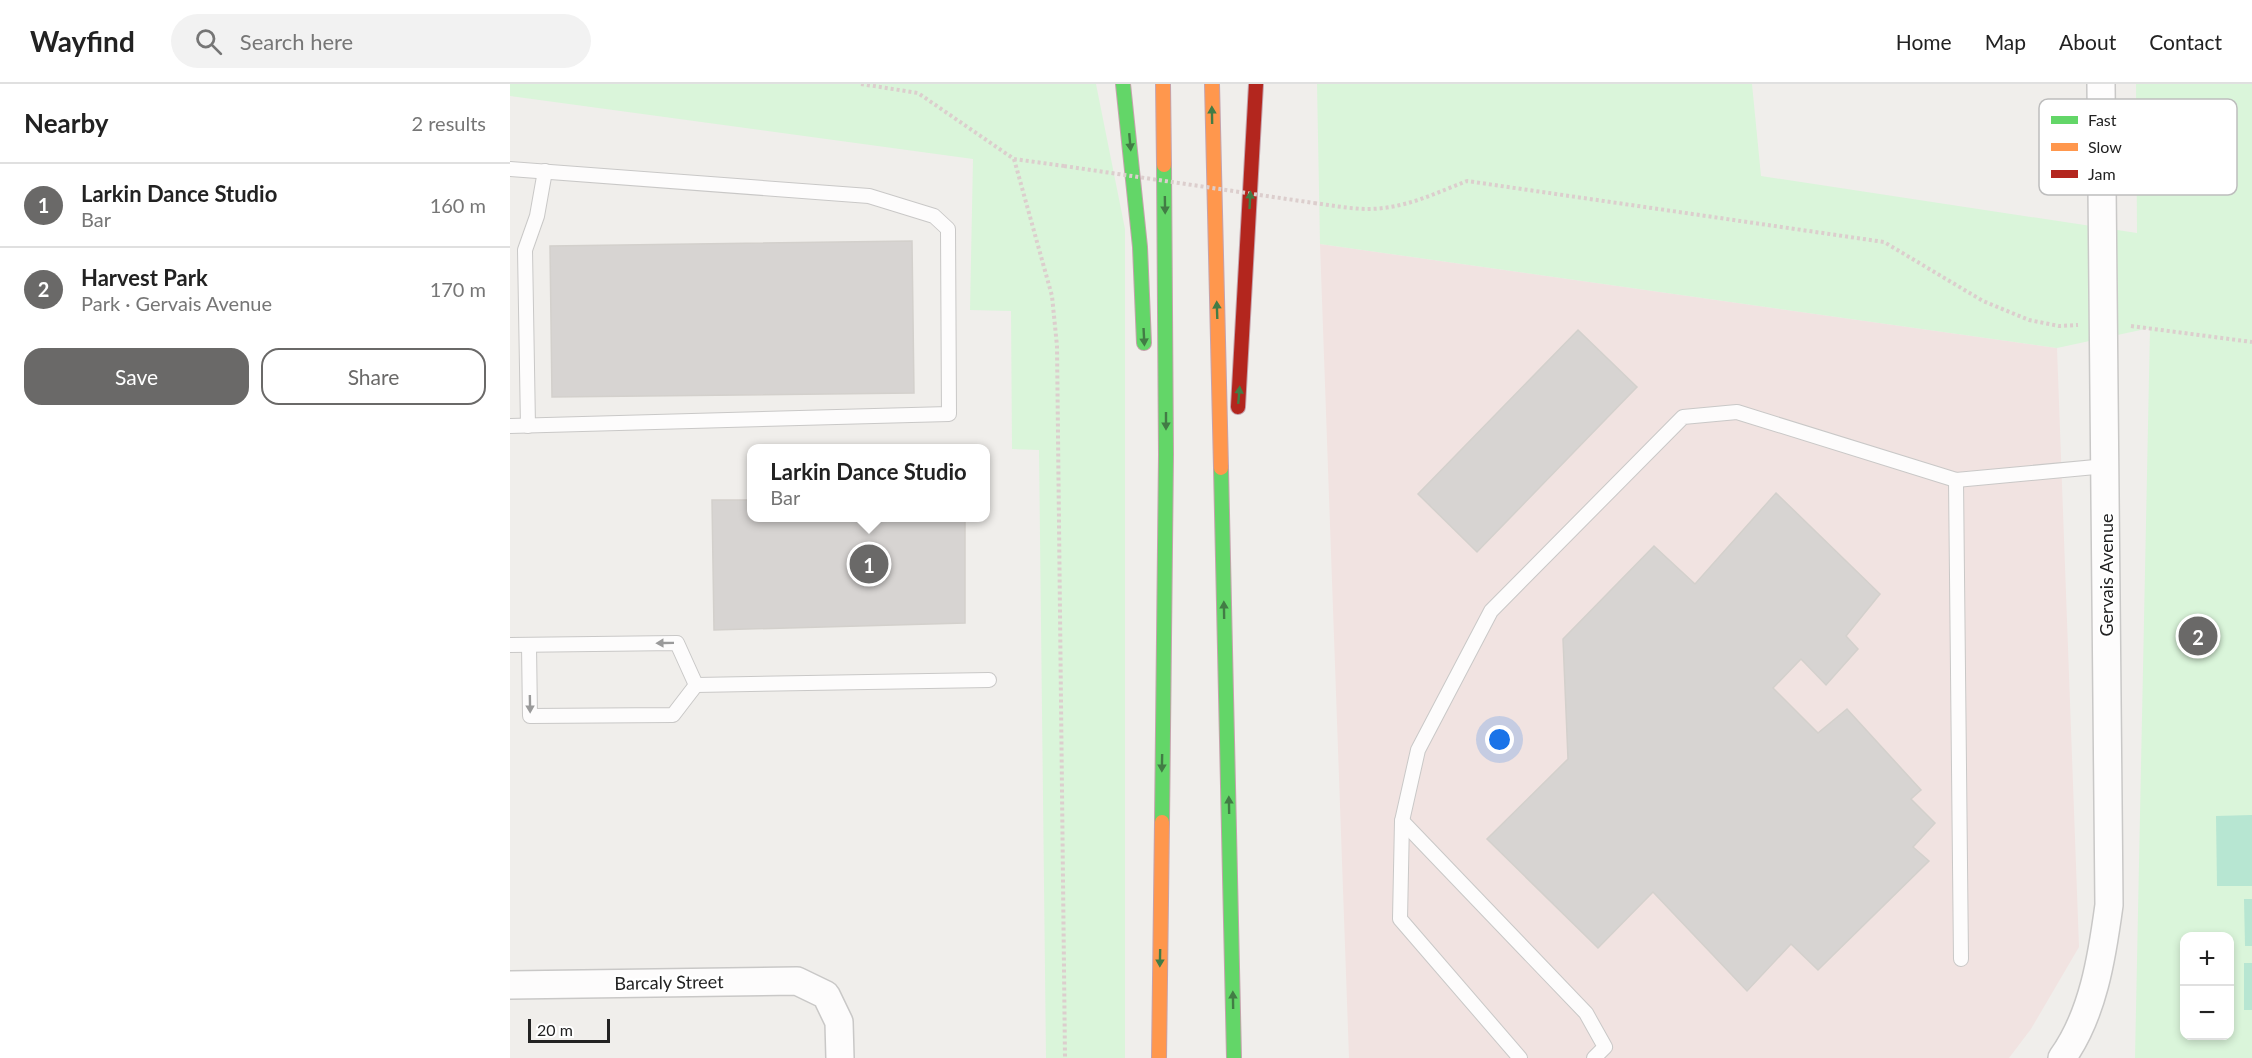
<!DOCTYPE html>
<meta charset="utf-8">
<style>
body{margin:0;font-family:Lato,sans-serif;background:#f2f2f2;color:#222}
.controls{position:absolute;right:18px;bottom:18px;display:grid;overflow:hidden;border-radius:12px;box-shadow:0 3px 9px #0003}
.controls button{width:54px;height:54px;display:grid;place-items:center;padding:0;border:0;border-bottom:2px solid #e0e0e0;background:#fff;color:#222;font:30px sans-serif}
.scale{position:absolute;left:18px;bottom:15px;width:82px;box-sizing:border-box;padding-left:6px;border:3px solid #222;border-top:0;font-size:16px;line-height:21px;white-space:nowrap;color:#222;-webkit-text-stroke:4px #fff;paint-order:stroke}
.you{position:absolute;left:990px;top:656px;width:21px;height:21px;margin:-15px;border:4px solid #fff;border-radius:50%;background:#1a73e8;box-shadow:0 0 0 9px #1a73e833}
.badge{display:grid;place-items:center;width:39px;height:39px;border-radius:50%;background:#6a6968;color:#fff;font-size:20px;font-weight:700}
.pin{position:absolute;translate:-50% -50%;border:3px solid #fff;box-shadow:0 2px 6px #0006}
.popup{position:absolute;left:237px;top:360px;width:243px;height:78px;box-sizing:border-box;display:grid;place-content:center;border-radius:12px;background:#fff;filter:drop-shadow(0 2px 4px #0005);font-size:20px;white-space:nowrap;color:#767676}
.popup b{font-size:22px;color:#222}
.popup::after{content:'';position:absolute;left:50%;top:100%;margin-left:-12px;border:12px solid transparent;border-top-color:#fff}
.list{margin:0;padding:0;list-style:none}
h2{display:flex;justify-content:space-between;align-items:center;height:78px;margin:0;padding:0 24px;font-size:26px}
h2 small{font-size:20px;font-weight:400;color:#767676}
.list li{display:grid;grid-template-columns:39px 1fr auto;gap:18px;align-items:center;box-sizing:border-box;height:84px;padding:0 24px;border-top:2px solid #e0e0e0}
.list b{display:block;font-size:22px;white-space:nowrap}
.list p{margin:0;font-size:20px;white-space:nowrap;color:#767676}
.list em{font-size:20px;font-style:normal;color:#767676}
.actions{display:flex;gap:12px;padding:18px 24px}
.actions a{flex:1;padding:14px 0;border:2px solid #6a6968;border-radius:18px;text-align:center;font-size:21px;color:#6a6968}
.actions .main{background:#6a6968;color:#fff}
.icon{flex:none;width:33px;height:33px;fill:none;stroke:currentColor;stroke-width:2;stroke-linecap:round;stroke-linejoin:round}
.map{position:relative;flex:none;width:1742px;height:974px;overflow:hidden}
header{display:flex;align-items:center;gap:36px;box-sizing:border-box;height:84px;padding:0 30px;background:#fff;border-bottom:2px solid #e0e0e0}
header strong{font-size:28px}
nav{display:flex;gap:33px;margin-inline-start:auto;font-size:21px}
.search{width:420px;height:54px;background:#f2f2f2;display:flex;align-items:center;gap:15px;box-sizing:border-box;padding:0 21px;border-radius:33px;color:#767676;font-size:22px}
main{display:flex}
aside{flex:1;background:#fff}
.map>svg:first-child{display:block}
</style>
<header>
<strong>Wayfind</strong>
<div class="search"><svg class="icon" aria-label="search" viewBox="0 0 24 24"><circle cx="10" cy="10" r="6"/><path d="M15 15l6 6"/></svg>Search here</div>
<nav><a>Home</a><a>Map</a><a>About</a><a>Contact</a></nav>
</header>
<main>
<aside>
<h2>Nearby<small>2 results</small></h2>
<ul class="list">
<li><span class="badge">1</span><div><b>Larkin Dance Studio</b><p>Bar</p></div><em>160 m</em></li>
<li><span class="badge">2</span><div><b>Harvest Park</b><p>Park · Gervais Avenue</p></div><em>170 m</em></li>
</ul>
<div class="actions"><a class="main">Save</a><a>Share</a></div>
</aside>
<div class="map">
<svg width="1742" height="974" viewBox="0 0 1742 974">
<rect width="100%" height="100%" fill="#f0eeeb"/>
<!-- commercial -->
<polygon fill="#f1e3e1" points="810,160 1547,264 1569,863 1521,945 1499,974 839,974"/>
<!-- park -->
<g fill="#daf5da" fill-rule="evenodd">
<polygon points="0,0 586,0 615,145 615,974 536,974 529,366 502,365 501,227 460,226 463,75 0,12"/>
<path d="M807,0H1242L1251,92L1627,149L1626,0H1742V974H1625L1640,244L1547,264L810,160ZM1674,852H1720V952H1674Z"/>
</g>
<!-- pitch -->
<g fill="#b7e6d2">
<polygon points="1742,731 1742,802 1707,802 1706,732"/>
<polygon points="1734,815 1742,815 1742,862 1735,862"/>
<rect x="1734" y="879" width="8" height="47"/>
</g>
<!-- building -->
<g fill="#d7d4d2" stroke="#d3d0cc" stroke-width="1.5">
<polygon points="402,157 404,309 42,313 40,162"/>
<polygon points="1068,246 1127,303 967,468 908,410"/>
<polygon points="1266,409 1370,510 1336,552 1348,565 1316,601 1291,575 1263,604 1308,649 1337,625 1411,706 1401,715 1425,739 1403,763 1419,777 1308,886 1281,860 1237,907 1143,808 1088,864 977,755 1058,675 1053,555 1144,462 1185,500"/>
<polygon points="202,416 242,416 242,434 455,434 455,539 204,546"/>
</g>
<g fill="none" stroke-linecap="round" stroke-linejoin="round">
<!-- lane casing -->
<g stroke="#c9c8c7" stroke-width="16">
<g id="lane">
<polyline points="0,85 359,112 424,132 438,145 439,330 0,342"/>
<polyline points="18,342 15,166 27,132 35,87"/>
<polyline points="1446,396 1451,875"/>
<polyline points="0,561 167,559 186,601"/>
<polyline points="19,562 20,632 163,631 186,601"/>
<polyline points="186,601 479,596"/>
<polyline points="892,737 1076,929 1095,963 1084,974"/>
<polyline points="1010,974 890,835 892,737 908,666 981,527 1173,333 1227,328 1446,396 1596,382"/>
</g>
</g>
<!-- street casing -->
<g stroke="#c9c8c7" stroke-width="30">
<g id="street">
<polyline points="0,901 287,897 316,911 329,938 330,974"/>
<path d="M1552,974C1583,931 1592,873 1599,821L1591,0"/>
</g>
</g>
<!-- fast casing -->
<g stroke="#c5a2ac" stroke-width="16">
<g id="fast">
<polyline points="613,0 630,163 634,259"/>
<polyline points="711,384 724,974"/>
<polyline points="652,738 656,370 654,81"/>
</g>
</g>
<!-- slow casing -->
<g stroke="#c5a2ac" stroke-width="16">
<g id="slow">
<polyline points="653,0 654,81"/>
<polyline points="702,0 711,384"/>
<polyline points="649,974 652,738"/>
</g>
</g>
<!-- jam casing -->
<g stroke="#c5a2ac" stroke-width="16">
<polyline id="jam" points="728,323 746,0"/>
</g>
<!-- path -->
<g stroke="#dccecd" stroke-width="4" stroke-dasharray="3 3" stroke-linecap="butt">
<polyline points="351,0 408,9 504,75 554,82"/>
<polyline points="504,75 542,212 547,262 555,974"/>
<path d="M804,119C827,122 850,127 873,124C902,121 931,107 957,97L1374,158L1473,217L1519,236L1549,242L1568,241"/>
<polyline points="1621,242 1742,258"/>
</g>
<!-- lane -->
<use href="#lane" stroke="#fdfcfc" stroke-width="14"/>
<!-- street -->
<use href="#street" stroke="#fdfcfc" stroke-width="27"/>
<!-- fast -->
<use href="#fast" stroke="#63d668" stroke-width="14"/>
<!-- slow -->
<use href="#slow" stroke="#ff974d" stroke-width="14"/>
<!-- jam -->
<use href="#jam" stroke="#b3261e" stroke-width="14"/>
<!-- path-bridge -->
<polyline stroke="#dccecd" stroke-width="4" stroke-dasharray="3 3" stroke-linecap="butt" points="554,82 804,119"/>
</g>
<!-- one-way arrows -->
<defs><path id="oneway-solid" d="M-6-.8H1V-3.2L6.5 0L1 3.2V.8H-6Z" transform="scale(1.5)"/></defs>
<g fill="#427c45">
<use href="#oneway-solid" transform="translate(702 31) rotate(-91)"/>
<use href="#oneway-solid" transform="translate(620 58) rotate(85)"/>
<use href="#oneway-solid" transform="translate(740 116) rotate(-87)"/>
<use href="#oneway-solid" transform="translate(655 121) rotate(89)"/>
<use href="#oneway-solid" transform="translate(707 226) rotate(-92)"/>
<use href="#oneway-solid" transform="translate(634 253) rotate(87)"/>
<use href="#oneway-solid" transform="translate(729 311) rotate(-85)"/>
<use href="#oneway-solid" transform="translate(656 337) rotate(90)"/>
<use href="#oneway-solid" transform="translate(714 526) rotate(-91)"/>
<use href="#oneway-solid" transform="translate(652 679) rotate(91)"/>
<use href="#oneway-solid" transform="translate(719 721) rotate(-91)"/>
<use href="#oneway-solid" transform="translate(650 874) rotate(91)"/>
<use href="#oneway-solid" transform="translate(723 916) rotate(-91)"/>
</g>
<g fill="#9a9a9a">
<use href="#oneway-solid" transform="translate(155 559) rotate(179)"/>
<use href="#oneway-solid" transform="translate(20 620) rotate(89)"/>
</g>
<g text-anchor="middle" stroke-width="4.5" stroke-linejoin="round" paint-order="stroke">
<!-- street labels -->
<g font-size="18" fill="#222" stroke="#fff">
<text transform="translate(1597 491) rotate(-90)" y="6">Gervais Avenue</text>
<text transform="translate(159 899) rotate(-1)" y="6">Barcaly Street</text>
</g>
</g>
<!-- legend -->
<rect x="1529" y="15" width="198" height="96" rx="9" fill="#fff" stroke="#bdbdbd" stroke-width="1.5"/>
<rect x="1541" y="32" width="27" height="8" fill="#63d668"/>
<rect x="1541" y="59" width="27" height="8" fill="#ff974d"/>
<rect x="1541" y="86" width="27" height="8" fill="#b3261e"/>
<g font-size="16" fill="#222">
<text x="1578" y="42">Fast</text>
<text x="1578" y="69">Slow</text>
<text x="1578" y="96">Jam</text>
</g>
</svg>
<div class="controls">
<button>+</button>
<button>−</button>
</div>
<div class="scale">20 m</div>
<div class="you"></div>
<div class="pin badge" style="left:359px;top:480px">1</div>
<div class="popup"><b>Larkin Dance Studio</b>Bar</div>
<div class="pin badge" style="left:1688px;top:552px">2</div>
</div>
</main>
